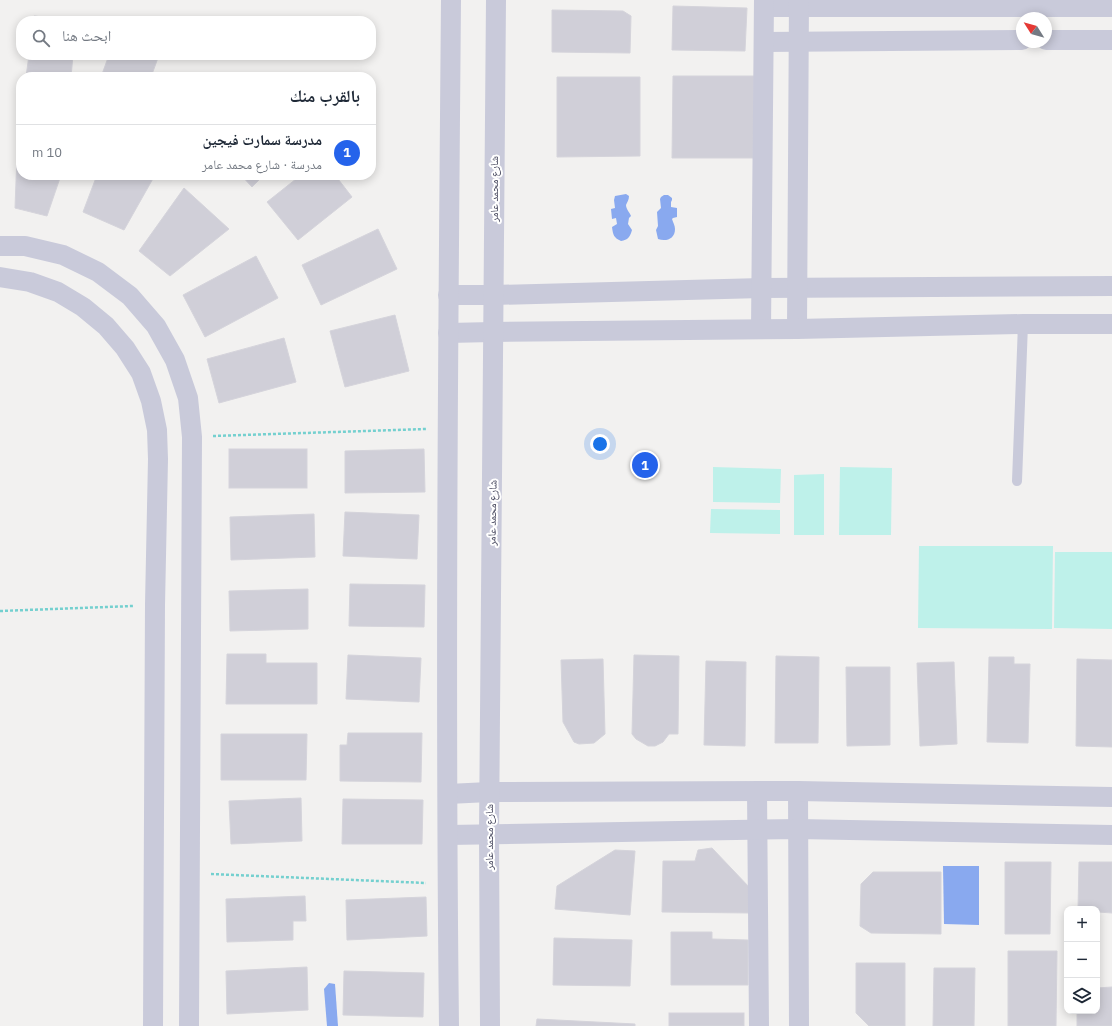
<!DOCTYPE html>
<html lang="ar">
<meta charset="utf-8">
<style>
body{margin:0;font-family:"IBM Plex Sans","Noto Naskh Arabic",sans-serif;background:#f2f2f3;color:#1f2937;direction:rtl}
.controls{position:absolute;right:12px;bottom:12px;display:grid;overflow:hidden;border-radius:8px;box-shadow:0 2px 10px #0003}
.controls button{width:36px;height:36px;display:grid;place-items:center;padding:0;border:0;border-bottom:1px solid #e0e1e3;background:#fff;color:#1f2937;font:20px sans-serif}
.compass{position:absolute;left:1016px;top:12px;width:36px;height:36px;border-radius:50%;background:#fff;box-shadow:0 2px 10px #0003;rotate:307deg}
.you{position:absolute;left:600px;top:444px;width:14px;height:14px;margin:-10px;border:3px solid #fff;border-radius:50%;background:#1a73e8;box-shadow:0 0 0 6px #1a73e833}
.badge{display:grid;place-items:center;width:26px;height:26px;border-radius:50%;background:#2563eb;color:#fff;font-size:13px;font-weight:700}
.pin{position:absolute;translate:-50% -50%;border:2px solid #fff;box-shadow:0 1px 4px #0006}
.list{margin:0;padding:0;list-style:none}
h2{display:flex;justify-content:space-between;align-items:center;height:52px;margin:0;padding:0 16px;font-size:17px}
h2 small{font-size:13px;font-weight:400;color:#747a83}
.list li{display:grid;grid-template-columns:26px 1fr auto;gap:12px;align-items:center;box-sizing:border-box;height:56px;padding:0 16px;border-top:1px solid #e0e1e3}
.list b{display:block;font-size:15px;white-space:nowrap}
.list p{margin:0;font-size:13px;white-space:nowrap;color:#747a83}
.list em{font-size:13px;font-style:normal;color:#747a83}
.icon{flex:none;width:22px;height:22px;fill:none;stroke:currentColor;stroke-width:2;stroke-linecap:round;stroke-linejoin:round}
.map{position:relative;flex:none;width:1112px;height:1026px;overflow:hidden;direction:ltr}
.search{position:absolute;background:#fff;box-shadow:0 2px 10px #0003;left:16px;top:16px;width:360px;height:44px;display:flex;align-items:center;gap:10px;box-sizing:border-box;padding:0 14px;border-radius:16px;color:#747a83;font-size:15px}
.panel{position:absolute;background:#fff;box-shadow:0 2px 10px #0003;left:16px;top:72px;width:360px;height:108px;border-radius:16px;direction:rtl}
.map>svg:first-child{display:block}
</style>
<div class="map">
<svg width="1112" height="1026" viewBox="0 0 1112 1026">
<rect width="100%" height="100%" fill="#f2f1f0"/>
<!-- green -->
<g fill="#bef1ea">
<polygon points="713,467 781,469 780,503 713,502"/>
<polygon points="840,467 892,468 891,535 839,535"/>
<polygon points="824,474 824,535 794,535 794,475"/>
<polygon points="711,509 780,510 780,534 710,533"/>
<polygon points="919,546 1053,546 1052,629 918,628"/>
<polygon points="1055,552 1112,552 1112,629 1054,628"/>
</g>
<!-- water -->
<g fill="#89a9ef">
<path d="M626,194L629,196C629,200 627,202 626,205C626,209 630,213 631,216L629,218L628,224L632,230C630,237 628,240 621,241C614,238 613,235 612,227L617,224L616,218L612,219L611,209L615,208L614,200L615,196Z"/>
<path d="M664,195H668L672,198V200L671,202V207L677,208V217L673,218L672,219C673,222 675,226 675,229C675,239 666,242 658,239L656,230L658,226L657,212L661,208L660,199L661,197Z"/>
<polygon points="943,866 979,866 979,925 944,924"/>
<polygon points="329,983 335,984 338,1026 327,1026 324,989"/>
</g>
<!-- building -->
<g fill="#d0cfd8" stroke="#d5d4db">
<polygon points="673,6 747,8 745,51 672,50"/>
<polygon points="552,10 623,11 631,16 630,53 552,52"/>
<polygon points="34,16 78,21 33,21"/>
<polygon points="29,55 73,55 71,77 26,77"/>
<polygon points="109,55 159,55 151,77 101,77"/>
<polygon points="673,76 754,76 753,158 672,158"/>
<polygon points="557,77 640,77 640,156 557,157"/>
<polygon points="18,128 21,129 21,175 61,175 47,216 15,208"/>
<polygon points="97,175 155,175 124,230 83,212"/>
<polygon points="241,175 264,175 252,187"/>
<polygon points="301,175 335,175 352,197 298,240 267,202"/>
<polygon points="184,188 229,229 170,276 139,251"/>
<polygon points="378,229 397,269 321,305 302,265"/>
<polygon points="256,256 278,298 205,337 183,295"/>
<polygon points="395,315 409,371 345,387 330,331"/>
<polygon points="284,338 296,382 219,403 207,359"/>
<rect x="229" y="449" width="78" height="39"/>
<polygon points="424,449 425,492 345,493 345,451"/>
<polygon points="345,512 419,515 417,559 343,556"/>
<polygon points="314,514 315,557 231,560 230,517"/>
<polygon points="350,584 425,585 424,627 349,626"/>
<polygon points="308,589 308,629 230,631 229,591"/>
<polygon points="227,654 266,654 266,663 317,663 317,704 226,704"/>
<polygon points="348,655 421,658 419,702 346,699"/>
<polygon points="634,655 679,656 678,734 669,734 663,742 655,746 648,746 636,739 632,734"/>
<polygon points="776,656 819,657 818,743 775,743"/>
<polygon points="989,657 1014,657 1014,664 1030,664 1028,743 987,742"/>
<polygon points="603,659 605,734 594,743 579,744 574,742 563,722 561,660"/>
<polygon points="1077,659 1112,660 1112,747 1076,746"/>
<polygon points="706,661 746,662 745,746 704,745"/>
<polygon points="954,662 957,744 920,746 917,663"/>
<polygon points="846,667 890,667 890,745 847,746"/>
<polygon points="348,733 422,733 421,782 340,781 340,745 347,745"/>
<polygon points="221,734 307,734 306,780 221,780"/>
<polygon points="301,798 302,841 231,844 229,801"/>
<polygon points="343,799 423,800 422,844 342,844"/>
<polygon points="712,848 750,888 750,913 662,912 663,861 695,861 698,850"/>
<polygon points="615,850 635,851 630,915 555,909 557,886"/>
<polygon points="1005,862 1051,862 1050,934 1005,934"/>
<polygon points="1079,862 1112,862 1112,913 1098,912 1098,929 1097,928 1097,909 1078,909"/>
<polygon points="873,872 941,872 941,934 871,933 860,926 861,884"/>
<polygon points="305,896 306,921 293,921 293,940 227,942 226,899"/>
<polygon points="426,897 427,936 347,940 346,900"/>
<polygon points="671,932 712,932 712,939 748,940 748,985 671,985"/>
<polygon points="554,938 632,940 630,986 553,985"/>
<polygon points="1008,951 1057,951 1056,1026 1008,1026"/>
<polygon points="856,963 905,963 905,1026 869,1026 856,1013"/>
<polygon points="307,967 308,1010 227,1014 226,971"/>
<polygon points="934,968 975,968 974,1026 933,1026"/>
<polygon points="344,971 424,973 423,1017 343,1015"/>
<polygon points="1112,987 1112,1026 1077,1026 1077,1011 1097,1011 1097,988"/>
<rect x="669" y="1013" width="75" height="13"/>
<polygon points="537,1019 635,1024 635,1026 536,1026"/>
</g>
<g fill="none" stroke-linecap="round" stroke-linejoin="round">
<!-- path -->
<g stroke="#74d0cf" stroke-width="2.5" stroke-dasharray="3 2" stroke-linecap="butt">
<polyline points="213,436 426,429"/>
<polyline points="0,611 133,606"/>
<polyline points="211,874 426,883"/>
</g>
<!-- lane -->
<polyline stroke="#c9cada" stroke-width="10" points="1017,481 1023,324"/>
<!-- street -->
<g stroke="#c9cada" stroke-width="20">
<polyline points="764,7 1112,7"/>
<polyline points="1046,40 1112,40"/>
<polyline points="764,42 1022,40"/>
<polyline points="0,246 25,246 63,255 98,272 130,296 156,326 175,360 188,398 192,437 189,1026"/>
<polyline points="0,277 30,282 58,292 83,307 106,326 125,348 141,373 151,401 157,430 158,459 155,605 153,1026"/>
<polyline points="448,295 494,295 762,288 1112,286"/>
<polyline points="761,329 764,0"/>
<polyline points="797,329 799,0"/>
<polyline points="448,333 493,332 797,329 1023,324 1112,324"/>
<polyline points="757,791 759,1026"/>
<polyline points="798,791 799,1026"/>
<polyline points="448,794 489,792 798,791 1112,797"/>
<polyline points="448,835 798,829 1112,835"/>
<path d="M449,1026C445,684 448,342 451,0"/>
<polyline points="490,1026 489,834 496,0"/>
</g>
</g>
<g text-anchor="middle" stroke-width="4" stroke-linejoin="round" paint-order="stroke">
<!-- street labels -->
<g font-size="11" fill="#47485e" stroke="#fff">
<text transform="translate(494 189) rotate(-90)" y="4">شارع محمد عامر</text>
<text transform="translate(492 513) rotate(-89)" y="4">شارع محمد عامر</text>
<text transform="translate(489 837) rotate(-90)" y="4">شارع محمد عامر</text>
</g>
</g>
</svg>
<div class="controls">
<button>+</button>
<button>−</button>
<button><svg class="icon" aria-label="layers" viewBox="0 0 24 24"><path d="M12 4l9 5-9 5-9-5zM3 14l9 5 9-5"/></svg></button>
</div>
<svg class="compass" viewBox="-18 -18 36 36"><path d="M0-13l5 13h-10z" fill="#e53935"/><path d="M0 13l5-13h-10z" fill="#747a83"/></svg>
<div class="you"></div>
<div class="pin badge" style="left:645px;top:465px">1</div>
<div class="search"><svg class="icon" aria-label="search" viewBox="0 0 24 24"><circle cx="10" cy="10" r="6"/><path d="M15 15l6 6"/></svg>ابحث هنا</div>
<section class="panel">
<h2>بالقرب منك<small></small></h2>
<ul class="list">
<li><span class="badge">1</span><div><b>مدرسة سمارت فيجين</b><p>مدرسة · شارع محمد عامر</p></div><em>10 m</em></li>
</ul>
</section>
</div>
